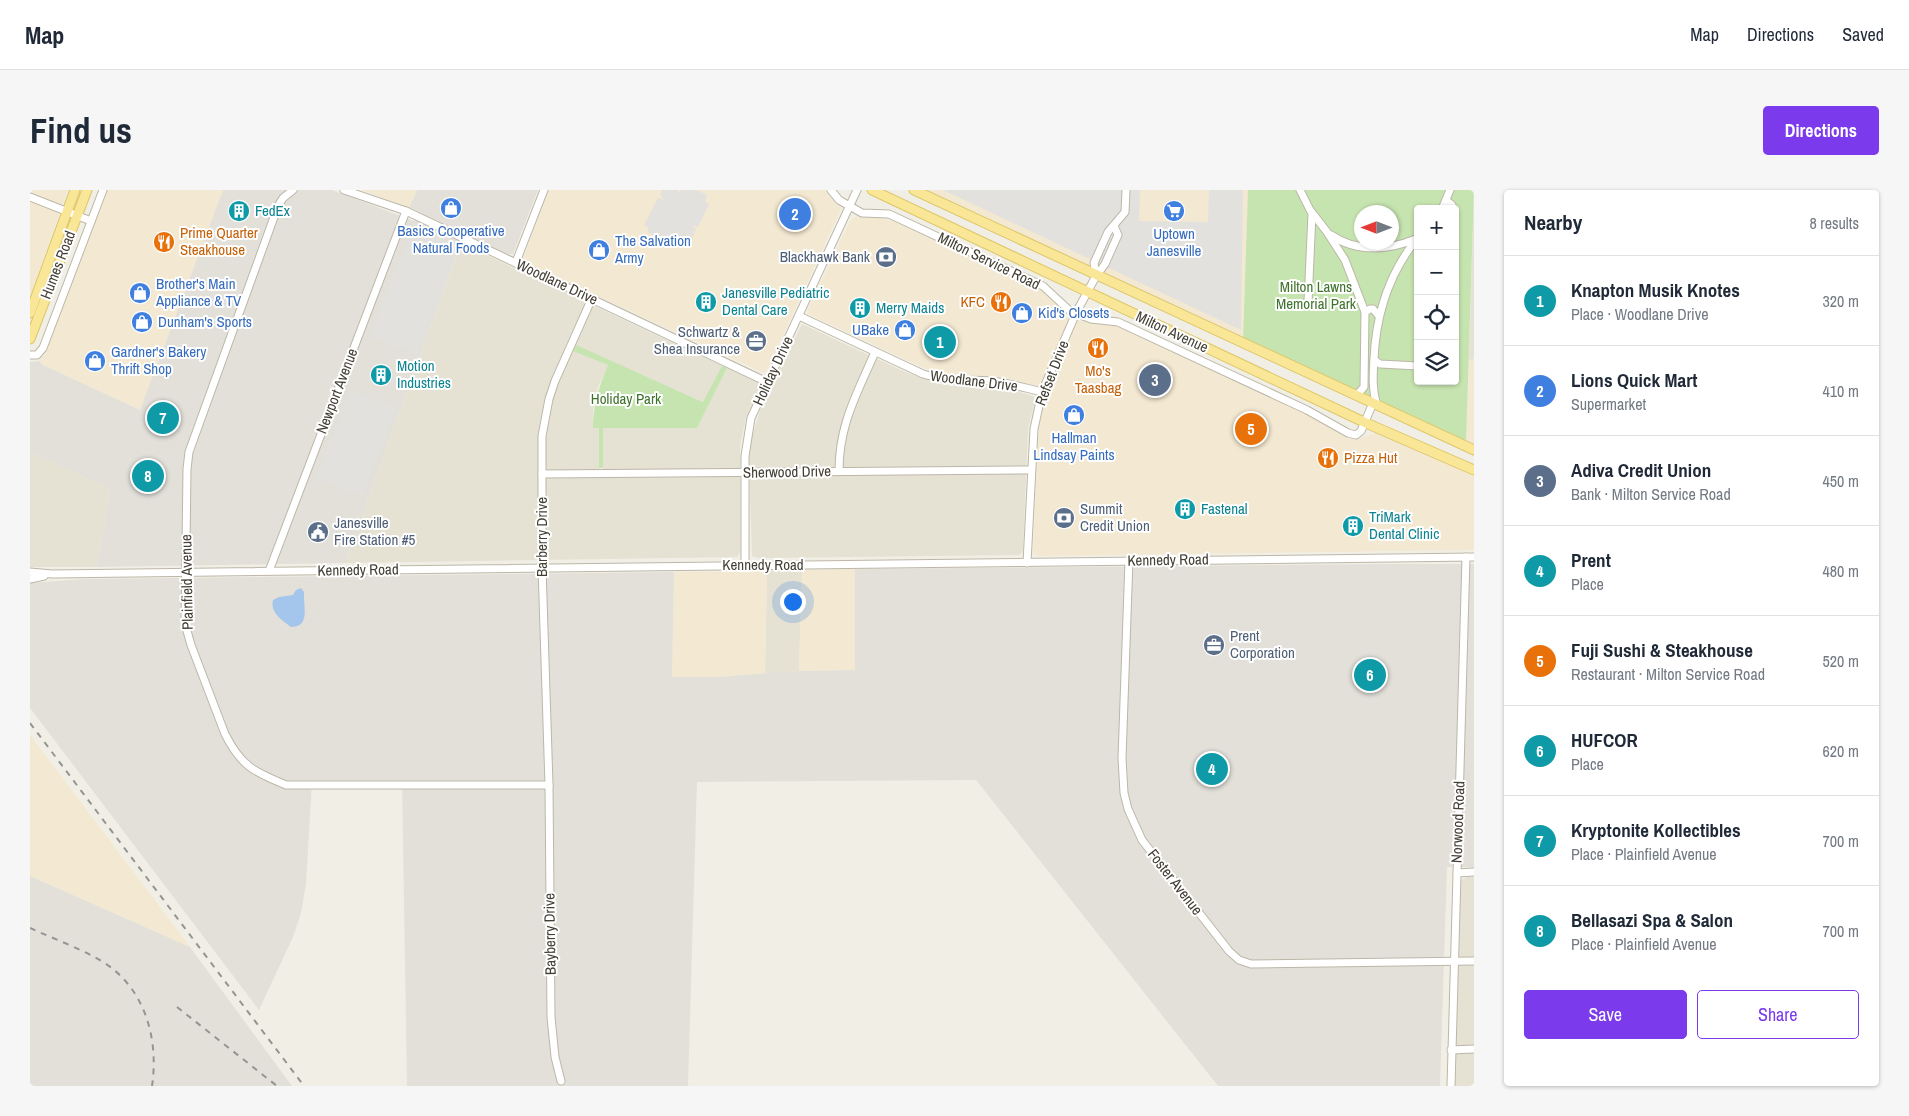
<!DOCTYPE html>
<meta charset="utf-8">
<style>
body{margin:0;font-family:"Archivo Narrow",sans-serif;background:#f6f6f7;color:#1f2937}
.controls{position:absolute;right:15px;top:15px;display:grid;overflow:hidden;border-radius:5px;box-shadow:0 1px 4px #0004}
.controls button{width:45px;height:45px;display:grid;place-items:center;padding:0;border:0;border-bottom:1px solid #e0e1e3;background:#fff;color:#1f2937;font:25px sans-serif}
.compass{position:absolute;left:1324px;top:15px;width:45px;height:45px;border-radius:50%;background:#fff;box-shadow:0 1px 4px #0004;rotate:270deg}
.you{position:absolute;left:762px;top:411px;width:18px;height:18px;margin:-12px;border:4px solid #fff;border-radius:50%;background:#1a73e8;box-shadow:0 0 0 8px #1a73e833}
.badge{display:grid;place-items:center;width:32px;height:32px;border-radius:50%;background:#7c3aed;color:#fff;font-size:16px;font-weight:700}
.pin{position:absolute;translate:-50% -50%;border:2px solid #fff;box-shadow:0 1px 5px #0006}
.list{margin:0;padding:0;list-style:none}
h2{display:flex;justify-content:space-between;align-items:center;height:65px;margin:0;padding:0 20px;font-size:21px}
h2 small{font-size:16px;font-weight:400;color:#747a83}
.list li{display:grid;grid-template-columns:32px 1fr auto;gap:15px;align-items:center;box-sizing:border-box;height:90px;padding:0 20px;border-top:1px solid #e0e1e3}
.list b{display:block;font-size:19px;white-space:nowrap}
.list p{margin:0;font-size:16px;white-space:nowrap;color:#747a83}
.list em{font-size:16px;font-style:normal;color:#747a83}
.actions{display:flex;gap:10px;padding:15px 20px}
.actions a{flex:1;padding:11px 0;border:1px solid #7c3aed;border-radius:5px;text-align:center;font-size:18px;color:#7c3aed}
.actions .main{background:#7c3aed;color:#fff}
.icon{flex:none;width:28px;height:28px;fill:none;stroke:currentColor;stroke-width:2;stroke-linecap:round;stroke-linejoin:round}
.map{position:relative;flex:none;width:1444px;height:896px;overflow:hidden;border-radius:5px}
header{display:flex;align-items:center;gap:30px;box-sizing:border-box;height:70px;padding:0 25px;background:#fff;border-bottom:1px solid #e0e1e3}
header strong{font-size:24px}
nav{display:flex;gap:28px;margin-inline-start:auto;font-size:18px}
.intro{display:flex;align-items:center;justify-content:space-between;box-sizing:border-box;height:120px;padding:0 30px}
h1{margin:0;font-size:35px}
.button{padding:12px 22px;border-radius:5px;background:#7c3aed;color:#fff;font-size:18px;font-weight:700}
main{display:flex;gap:30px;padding:0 30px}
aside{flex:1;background:#fff;border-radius:5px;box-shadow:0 1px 4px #0004}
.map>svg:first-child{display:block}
</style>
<header>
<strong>Map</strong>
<nav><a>Map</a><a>Directions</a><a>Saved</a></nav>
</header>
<div class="intro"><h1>Find us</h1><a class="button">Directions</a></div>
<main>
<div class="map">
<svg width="1444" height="896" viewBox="0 0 1444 896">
<rect width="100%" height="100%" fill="#f1efe5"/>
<!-- residential -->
<g fill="#e5e1d3">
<polygon points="1444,5 1444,165 1443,171 1439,169"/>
<polygon points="431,53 692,176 674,212 537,152 535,157 578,175 568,197 563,220 563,238 569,238 569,288 573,288 573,238 667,238 697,178 728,192 729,198 716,227 710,256 710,362 707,367 315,373"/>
<polygon points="772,134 873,181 902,192 920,196 975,198 1003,206 1005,210 998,239 993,360 990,365 729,368 722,366 719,267 722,246 733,212"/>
<polygon points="0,262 80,299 67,377 0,377"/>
<polygon points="772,380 769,481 735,484 737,381"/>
<polygon points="1437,687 1444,687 1444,896 1424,896 1430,691"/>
</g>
<!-- commercial -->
<g fill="#f3e8d1">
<polygon points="0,0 38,0 0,106"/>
<polygon points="77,0 193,0 110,220 13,175 9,171 15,164"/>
<polygon points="332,0 387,0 379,18"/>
<polygon points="513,0 795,0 810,15 811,19 737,180 734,183 496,73 493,69 518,3"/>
<polygon points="893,0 1218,0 1213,150"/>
<polygon points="832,26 861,30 1012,100 1037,126 1053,132 1086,135 1292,231 1320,249 1329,249 1345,243 1444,286 1444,360 1009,366 1004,364 1003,360 1008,253 1010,229 1018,199 976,188 908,183 887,175 778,124 778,119 820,31 824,27"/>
<polygon points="1439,169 1444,172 1444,256 1436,253"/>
<polygon points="825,379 825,480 769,481 772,380"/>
<polygon points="737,381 735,484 688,487 642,487 644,382"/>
<polygon points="0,545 160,757 0,686"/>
</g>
<!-- industrial -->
<g fill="#e3e0da">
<polygon points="193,0 302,0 384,31 389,22 379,18 387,0 508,0 483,64 477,64 434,44 315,373 67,377 80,299 0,262 0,172 9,171 13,175 110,220"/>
<polygon points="1358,374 1444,374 1444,677 1417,677 1410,896 1188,896 946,590 667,592 658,896 377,896 372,591 282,592 276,694 271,723 263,747 229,820 0,518 0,393 54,389 644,382 642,487 688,487 769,481 825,480 825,379"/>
<polygon points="0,686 160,757 262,896 0,896"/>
</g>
<!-- green -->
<g fill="#c6e4af" fill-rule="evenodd">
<path d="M1218,0H1444L1436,253L1213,150ZM1388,19H1425V191H1388ZM1332,22H1362V52H1332Z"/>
<path d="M546,155L673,212L692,176L697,178L667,238H573V278H569V238H563C563,215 569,196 578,175L543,161Z"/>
</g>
<!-- parking -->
<g fill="#e2e1dd">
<polygon points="632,0 647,0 650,2 651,0 666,0 677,5 675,12 679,14 668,37 662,36 666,39 659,55 654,53 650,59 617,42 619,38 614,35 628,8 634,9 630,5"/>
<polygon points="913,0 1110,0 1109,31 1178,32 1179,0 1213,0 1211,140"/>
<polygon points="383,38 428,57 387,164 340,147"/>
<polygon points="320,200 367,219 332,305 286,289"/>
</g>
<!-- water -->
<path fill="#a4c6ec" d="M271,398L274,402C273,416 281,437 261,437C252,430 240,423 243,410L249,407L263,405L266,400Z"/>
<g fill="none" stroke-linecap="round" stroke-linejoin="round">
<!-- minor casing -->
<g stroke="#bcb7a8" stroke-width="9">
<g id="minor">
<path d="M263,0L253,8L248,16L159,262L157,279L155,434L161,455L195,544C211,576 224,582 256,595H519"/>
<polyline points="314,0 376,21 737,192"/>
<polyline points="801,0 809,10 832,23 859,24 1013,96 1040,121 1061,129 1088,132 1277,220 1318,243 1326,245 1331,241 1343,213"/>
<polyline points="1270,0 1280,20 1297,42 1315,70 1335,122 1334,197 1326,206"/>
<polyline points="0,7 61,31"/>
<polyline points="1417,11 1422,15 1422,19"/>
<polyline points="1412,19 1420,0"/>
<path d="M1301,45C1327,63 1359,60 1386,49"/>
<polyline points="486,72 514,0"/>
<polyline points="1066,86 1064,73 1078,42 1095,22 1096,0"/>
<polyline points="1278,112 1282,24"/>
<polyline points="1335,122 1340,119 1343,119 1349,126"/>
<path d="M769,126L893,184C920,193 936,189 962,191C979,193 995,198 1012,202"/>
<polyline points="0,165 7,165 13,158 73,0"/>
<polyline points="1344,170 1350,174 1388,176"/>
<path d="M1347,215C1342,200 1343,185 1344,169C1346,125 1358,85 1386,50"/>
<path d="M809,281C809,234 827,204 845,162"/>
<polyline points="512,284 1001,280"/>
<polyline points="1099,370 1092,568 1094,603 1098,619 1112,650 1199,761 1209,770 1221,774 1444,771"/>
<polyline points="997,373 1004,239 1012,202 1046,123 1066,86 1075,74 1088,45 1084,36"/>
<polyline points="715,375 715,266 721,228 827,0"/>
<polyline points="239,381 376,21"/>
<polyline points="0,382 22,384 1444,367"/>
<polyline points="0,389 14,386"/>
<polyline points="1427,683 1444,682"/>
<polyline points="1421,860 1444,859"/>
<polyline points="531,891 525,867 521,827 519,595 512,377 512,246 519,209 525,191 562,108"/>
<polyline points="1421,896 1436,367"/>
</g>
</g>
<!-- major casing -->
<g stroke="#ddc668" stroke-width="11">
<g id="major">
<polyline points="842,0 1336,233 1444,280"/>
<polyline points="884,0 1444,260"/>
<polyline points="0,123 45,0"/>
<polyline points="0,149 57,0"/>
</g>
</g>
<!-- minor -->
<use href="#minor" stroke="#fff" stroke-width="7"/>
<!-- major -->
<use href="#major" stroke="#f9e797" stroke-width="9"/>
<!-- rail -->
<g stroke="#949494" stroke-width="2" stroke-dasharray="6 6" stroke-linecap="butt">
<polyline points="0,533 274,896"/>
<path d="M0,738C24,749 50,758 73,772C115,798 129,849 122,896"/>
<polyline points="147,817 247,896"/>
</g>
</g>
<!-- icons -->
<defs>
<g id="shop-disc" transform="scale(1.125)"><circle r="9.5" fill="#3f7fe0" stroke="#fff"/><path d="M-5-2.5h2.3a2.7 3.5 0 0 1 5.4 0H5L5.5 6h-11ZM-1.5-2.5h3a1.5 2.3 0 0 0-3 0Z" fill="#fff"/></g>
<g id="building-disc" transform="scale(1.125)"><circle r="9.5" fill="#0f9aa8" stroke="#fff"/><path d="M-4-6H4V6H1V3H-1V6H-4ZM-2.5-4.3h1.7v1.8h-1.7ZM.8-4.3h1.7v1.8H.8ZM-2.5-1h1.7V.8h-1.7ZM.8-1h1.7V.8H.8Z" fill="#fff"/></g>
<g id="supermarket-disc" transform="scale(1.125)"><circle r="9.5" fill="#3f7fe0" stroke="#fff"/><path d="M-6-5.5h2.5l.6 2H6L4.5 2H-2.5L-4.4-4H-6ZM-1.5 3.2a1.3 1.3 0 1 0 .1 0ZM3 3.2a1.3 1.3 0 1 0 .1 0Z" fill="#fff"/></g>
<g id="restaurant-disc" transform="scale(1.125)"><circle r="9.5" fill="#e8710a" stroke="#fff"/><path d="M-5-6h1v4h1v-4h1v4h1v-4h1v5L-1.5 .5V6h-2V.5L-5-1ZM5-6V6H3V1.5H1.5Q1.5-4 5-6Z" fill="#fff"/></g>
<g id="bank-disc" transform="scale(1.125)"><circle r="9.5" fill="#5c6f8a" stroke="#fff"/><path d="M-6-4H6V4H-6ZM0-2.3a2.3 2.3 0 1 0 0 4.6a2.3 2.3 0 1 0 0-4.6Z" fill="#fff"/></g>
<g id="office-disc" transform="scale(1.125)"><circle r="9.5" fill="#5c6f8a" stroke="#fff"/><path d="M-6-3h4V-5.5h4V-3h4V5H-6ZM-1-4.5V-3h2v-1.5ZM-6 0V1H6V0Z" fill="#fff"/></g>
<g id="civic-disc" transform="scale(1.125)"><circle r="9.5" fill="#5c6f8a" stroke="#fff"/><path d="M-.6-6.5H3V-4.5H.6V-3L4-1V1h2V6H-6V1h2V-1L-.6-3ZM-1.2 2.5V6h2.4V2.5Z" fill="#fff"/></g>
</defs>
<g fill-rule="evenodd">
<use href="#shop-disc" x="421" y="18"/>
<use href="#building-disc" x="209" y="21"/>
<use href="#supermarket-disc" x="1144" y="21"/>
<use href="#restaurant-disc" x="134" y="52"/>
<use href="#shop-disc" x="569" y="60"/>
<use href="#bank-disc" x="856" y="67"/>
<use href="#shop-disc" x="110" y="103"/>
<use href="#building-disc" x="676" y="112"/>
<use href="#restaurant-disc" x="971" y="112"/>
<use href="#building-disc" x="830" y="118"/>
<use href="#shop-disc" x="992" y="123"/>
<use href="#shop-disc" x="112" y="132"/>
<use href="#shop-disc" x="875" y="140"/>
<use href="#office-disc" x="726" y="151"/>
<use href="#restaurant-disc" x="1068" y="158"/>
<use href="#shop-disc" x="65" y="171"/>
<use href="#building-disc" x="351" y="185"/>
<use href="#shop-disc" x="1044" y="225"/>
<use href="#restaurant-disc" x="1298" y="268"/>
<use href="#building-disc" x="1155" y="319"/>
<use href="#bank-disc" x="1034" y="328"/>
<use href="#building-disc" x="1323" y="336"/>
<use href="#civic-disc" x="288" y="342"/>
<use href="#office-disc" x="1184" y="455"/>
</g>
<g text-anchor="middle" stroke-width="4" stroke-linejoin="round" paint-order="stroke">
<!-- culture labels -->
<g font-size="15" fill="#0d838f" stroke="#fff" text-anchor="start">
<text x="225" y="26">FedEx</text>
<text x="692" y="108">Janesville Pediatric<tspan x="692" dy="17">Dental Care</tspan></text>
<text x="846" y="123">Merry Maids</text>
<text x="367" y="181">Motion<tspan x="367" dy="17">Industries</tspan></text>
<text x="1171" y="324">Fastenal</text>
<text x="1339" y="332">TriMark<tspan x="1339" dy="17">Dental Clinic</tspan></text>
</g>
<!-- shop labels -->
<g font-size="15" fill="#366cbe" stroke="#fff" text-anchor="start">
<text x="421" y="46" text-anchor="middle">Basics Cooperative<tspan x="421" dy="17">Natural Foods</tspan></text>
<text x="1144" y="49" text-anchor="middle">Uptown<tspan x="1144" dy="17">Janesville</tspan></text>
<text x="585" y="56">The Salvation<tspan x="585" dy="17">Army</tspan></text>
<text x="126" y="99">Brother's Main<tspan x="126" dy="17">Appliance &amp; TV</tspan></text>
<text x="1008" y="128">Kid's Closets</text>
<text x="128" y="137">Dunham's Sports</text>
<text x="859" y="145" text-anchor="end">UBake</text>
<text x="81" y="167">Gardner's Bakery<tspan x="81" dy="17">Thrift Shop</tspan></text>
<text x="1044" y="253" text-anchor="middle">Hallman<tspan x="1044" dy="17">Lindsay Paints</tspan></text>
</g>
<!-- food labels -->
<g font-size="15" fill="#c56008" stroke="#fff" text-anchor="start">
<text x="150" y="48">Prime Quarter<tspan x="150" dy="17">Steakhouse</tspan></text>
<text x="955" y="117" text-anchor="end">KFC</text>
<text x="1068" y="186" text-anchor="middle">Mo's<tspan x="1068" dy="17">Taasbag</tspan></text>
<text x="1314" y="273">Pizza Hut</text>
</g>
<!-- service labels -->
<g font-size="15" fill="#4e5e75" stroke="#fff" text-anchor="start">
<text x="840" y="72" text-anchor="end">Blackhawk Bank</text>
<text x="710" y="147" text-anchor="end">Schwartz &amp;<tspan x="710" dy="17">Shea Insurance</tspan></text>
<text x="1050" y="324">Summit<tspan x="1050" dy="17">Credit Union</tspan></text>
<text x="304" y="338">Janesville<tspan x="304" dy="17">Fire Station #5</tspan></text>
<text x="1200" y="451">Prent<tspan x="1200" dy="17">Corporation</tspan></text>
</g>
<!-- street labels -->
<g font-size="15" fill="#433f35" stroke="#fff">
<text transform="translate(959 71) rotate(26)" y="5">Milton Service Road</text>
<text transform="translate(28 75) rotate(-69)" y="5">Humes Road</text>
<text transform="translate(527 92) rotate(25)" y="5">Woodlane Drive</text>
<text transform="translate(1142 142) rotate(25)" y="5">Milton Avenue</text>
<text transform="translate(743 181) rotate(-65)" y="5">Holiday Drive</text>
<text transform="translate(1022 183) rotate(-69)" y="5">Refset Drive</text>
<text transform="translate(944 191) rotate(7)" y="5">Woodlane Drive</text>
<text transform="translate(307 201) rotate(-69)" y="5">Newport Avenue</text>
<text transform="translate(757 282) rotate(-1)" y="5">Sherwood Drive</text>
<text transform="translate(512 347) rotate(-90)" y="5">Barberry Drive</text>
<text transform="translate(1138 370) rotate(-1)" y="5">Kennedy Road</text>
<text x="733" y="380">Kennedy Road</text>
<text transform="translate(328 380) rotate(-1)" y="5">Kennedy Road</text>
<text transform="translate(157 392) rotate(-91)" y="5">Plainfield Avenue</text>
<text transform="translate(1428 632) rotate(-88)" y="5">Norwood Road</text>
<text transform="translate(1145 692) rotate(52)" y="5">Foster Avenue</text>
<text transform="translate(520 744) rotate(-91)" y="5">Bayberry Drive</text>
</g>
<!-- park labels -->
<g font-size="15" fill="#3f722c" stroke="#fff">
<text x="1286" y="102">Milton Lawns<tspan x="1286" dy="17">Memorial Park</tspan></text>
<text x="596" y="214">Holiday Park</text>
</g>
</g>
</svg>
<div class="controls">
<button>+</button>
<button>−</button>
<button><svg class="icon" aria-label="locate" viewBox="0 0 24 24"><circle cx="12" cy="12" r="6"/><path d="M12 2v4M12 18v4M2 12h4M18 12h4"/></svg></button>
<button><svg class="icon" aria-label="layers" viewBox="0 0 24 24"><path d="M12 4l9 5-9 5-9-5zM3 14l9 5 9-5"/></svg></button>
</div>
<svg class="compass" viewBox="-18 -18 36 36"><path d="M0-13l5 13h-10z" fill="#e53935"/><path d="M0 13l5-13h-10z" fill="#747a83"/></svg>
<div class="you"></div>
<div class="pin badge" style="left:910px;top:152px;background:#0f9aa8">1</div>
<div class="pin badge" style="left:765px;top:24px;background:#3f7fe0">2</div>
<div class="pin badge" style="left:1125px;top:190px;background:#5c6f8a">3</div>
<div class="pin badge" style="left:1182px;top:579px;background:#0f9aa8">4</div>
<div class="pin badge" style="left:1221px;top:239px;background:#e8710a">5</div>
<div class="pin badge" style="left:1340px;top:485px;background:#0f9aa8">6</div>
<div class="pin badge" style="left:133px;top:228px;background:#0f9aa8">7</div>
<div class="pin badge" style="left:118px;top:286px;background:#0f9aa8">8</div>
</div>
<aside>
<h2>Nearby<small>8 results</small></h2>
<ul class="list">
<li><span class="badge" style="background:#0f9aa8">1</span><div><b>Knapton Musik Knotes</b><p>Place · Woodlane Drive</p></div><em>320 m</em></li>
<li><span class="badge" style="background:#3f7fe0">2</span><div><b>Lions Quick Mart</b><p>Supermarket</p></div><em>410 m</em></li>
<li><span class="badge" style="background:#5c6f8a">3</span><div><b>Adiva Credit Union</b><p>Bank · Milton Service Road</p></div><em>450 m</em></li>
<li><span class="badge" style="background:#0f9aa8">4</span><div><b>Prent</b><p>Place</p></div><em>480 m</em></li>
<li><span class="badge" style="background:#e8710a">5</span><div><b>Fuji Sushi &amp; Steakhouse</b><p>Restaurant · Milton Service Road</p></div><em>520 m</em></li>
<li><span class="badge" style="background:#0f9aa8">6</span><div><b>HUFCOR</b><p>Place</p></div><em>620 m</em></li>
<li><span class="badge" style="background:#0f9aa8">7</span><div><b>Kryptonite Kollectibles</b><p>Place · Plainfield Avenue</p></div><em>700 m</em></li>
<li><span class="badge" style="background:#0f9aa8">8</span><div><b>Bellasazi Spa &amp; Salon</b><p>Place · Plainfield Avenue</p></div><em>700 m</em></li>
</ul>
<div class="actions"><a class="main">Save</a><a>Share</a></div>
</aside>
</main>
